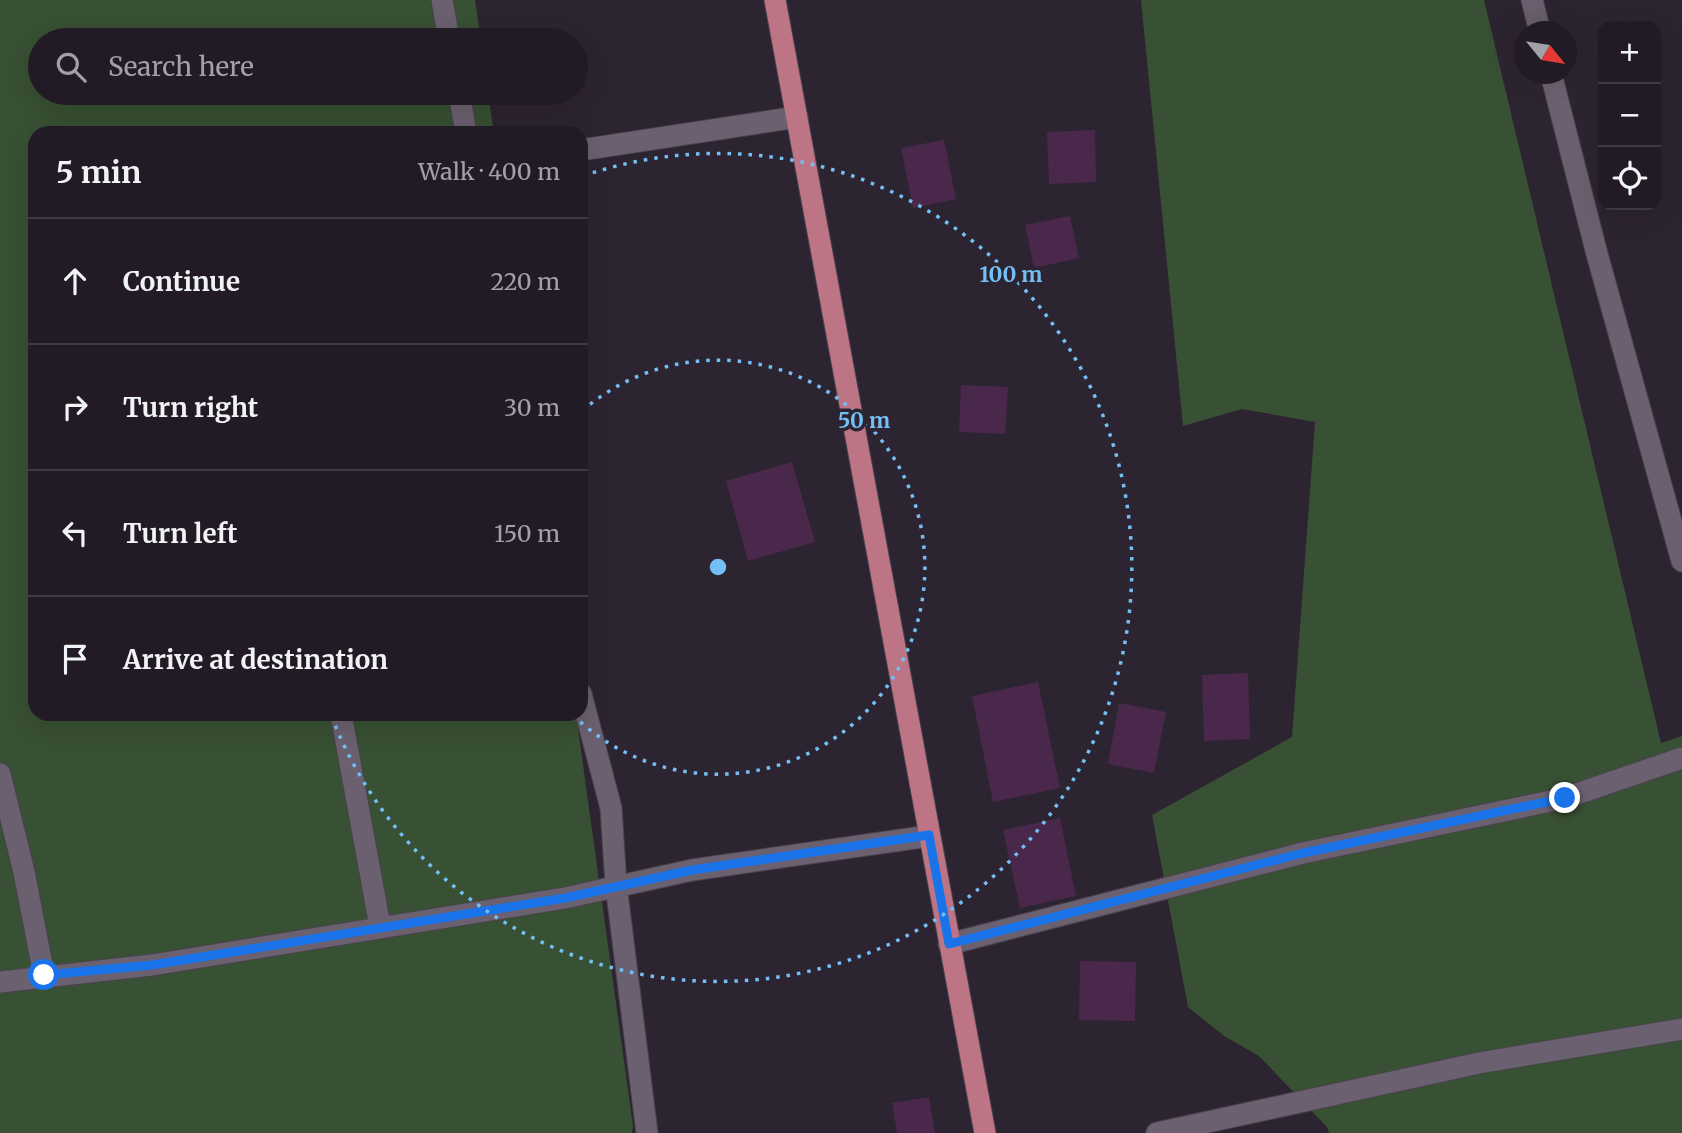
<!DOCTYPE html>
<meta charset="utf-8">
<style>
body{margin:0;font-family:Merriweather,serif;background:#2e2832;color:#f1f3f6}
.controls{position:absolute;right:21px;top:21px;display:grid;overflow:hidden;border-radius:14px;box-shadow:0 7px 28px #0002}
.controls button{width:63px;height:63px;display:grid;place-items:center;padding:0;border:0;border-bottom:2px solid #3f3942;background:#221b25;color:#f1f3f6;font:35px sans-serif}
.compass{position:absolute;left:1514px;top:21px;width:63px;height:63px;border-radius:50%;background:#221b25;box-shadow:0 7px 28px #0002;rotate:120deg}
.stop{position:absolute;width:21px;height:21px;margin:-16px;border:5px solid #1a73e8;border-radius:50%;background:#fff}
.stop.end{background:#1a73e8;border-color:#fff;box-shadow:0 2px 7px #0008}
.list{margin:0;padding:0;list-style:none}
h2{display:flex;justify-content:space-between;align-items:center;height:91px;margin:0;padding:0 28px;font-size:30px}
h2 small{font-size:23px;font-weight:400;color:#a2a1a7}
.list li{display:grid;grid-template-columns:46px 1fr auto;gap:21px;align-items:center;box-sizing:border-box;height:126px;padding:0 28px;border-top:2px solid #3f3942}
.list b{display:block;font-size:26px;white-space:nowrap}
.list em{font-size:23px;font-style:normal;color:#a2a1a7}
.icon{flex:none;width:38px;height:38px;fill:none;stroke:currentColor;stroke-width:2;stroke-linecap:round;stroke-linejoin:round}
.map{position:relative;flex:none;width:1682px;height:1133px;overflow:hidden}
.search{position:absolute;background:#221b25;box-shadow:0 7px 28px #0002;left:28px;top:28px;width:560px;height:77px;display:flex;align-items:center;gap:18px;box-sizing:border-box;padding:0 24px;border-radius:38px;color:#a2a1a7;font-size:26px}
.panel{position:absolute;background:#221b25;box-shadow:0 7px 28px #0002;left:28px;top:126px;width:560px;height:595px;border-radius:21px}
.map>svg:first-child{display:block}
</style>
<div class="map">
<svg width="1682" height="1133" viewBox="0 0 1682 1133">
<rect width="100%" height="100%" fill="#2d2431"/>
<!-- green -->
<g fill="#385033">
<polygon points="0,0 475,0 481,40 40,40 40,93 488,93 494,133 35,133 35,714 576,714 633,1126 632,1133 0,1133"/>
<polygon points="1141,0 1484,0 1661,743 1682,736 1682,1133 1329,1133 1327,1127 1259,1056 1224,1036 1188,1007 1152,815 1292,737 1315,422 1242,409 1183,426"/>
</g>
<!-- building -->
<g fill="#4a284b">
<polygon points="1095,130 1096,182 1049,184 1047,132"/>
<polygon points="944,140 956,199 913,208 901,148"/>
<polygon points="1070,216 1079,258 1034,268 1025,225"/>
<polygon points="961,385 1008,387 1005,434 959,432"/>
<polygon points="792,462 815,542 748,561 726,481"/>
<polygon points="1248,673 1250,739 1204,741 1202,675"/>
<polygon points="1038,682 1060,788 993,802 972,696"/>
<polygon points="1119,703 1166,712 1154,773 1108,764"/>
<polygon points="1060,818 1076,896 1020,908 1003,830"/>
<polygon points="1080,961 1136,962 1135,1021 1079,1020"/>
<polygon points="929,1097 935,1133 897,1133 892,1103"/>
</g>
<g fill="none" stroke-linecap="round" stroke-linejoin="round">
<!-- minor casing -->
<g stroke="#4a434e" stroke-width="23">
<g id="minor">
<polyline points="442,0 449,40"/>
<polyline points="1532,0 1540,32"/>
<polyline points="1551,74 1597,254 1682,561"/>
<polyline points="459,93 466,133"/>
<polyline points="581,150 797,117"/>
<polyline points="581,694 611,808 616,885 647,1133"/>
<polyline points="341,714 380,926"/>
<polyline points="0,774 24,872 44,975"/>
<polyline points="949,944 1303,853 1565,798 1682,758"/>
<polyline points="0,982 152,965 565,898 692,870 929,836"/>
<polyline points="1157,1133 1479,1063 1682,1029"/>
</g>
</g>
<!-- major casing -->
<g stroke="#4a434e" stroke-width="23">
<polyline id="major" points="775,0 985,1133"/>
</g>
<!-- minor -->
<use href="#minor" stroke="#6a606f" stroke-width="21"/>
<!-- major -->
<use href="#major" stroke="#bd7586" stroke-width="21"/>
</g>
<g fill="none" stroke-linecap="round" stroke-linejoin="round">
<!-- route -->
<polyline stroke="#1a73e8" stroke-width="9" points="44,975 152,965 565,898 692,870 929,835 949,944 1303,853 1565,798"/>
</g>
<!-- distance rings -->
<g fill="none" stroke="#74c0f6" stroke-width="3.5" stroke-dasharray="3.5 7">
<path d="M582 411A207 207 0 1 1 573 715"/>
<path d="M583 176A414 414 0 1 1 331 715"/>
</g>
<circle cx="718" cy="567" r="10" fill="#74c0f6" stroke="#2d2431" stroke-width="3.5"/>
<g font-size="21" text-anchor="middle" font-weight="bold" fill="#74c0f6" stroke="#2d2431" stroke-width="7" stroke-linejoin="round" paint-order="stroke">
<text x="1011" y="282">100 m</text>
<text x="864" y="428">50 m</text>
</g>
</svg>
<div class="controls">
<button>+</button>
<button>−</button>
<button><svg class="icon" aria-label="locate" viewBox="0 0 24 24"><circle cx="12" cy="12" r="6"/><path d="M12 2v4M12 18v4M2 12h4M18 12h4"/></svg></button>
</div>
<svg class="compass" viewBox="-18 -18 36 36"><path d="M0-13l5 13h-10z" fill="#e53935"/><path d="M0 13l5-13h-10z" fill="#a2a1a7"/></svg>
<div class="stop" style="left:44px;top:975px"></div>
<div class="stop end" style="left:1565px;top:798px"></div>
<div class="search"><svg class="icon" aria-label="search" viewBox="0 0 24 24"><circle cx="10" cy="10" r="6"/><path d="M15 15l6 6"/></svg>Search here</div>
<section class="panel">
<h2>5 min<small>Walk · 400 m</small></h2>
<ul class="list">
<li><svg class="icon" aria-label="ahead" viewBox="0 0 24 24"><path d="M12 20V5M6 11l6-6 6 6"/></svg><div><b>Continue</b></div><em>220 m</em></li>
<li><svg class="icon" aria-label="right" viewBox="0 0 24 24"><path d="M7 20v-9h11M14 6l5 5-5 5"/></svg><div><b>Turn right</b></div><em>30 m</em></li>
<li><svg class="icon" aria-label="left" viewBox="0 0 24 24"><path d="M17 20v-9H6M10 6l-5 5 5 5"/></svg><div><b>Turn left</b></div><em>150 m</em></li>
<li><svg class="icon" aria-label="arrive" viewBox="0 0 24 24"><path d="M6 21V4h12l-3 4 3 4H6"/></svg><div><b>Arrive at destination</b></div></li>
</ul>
</section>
</div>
